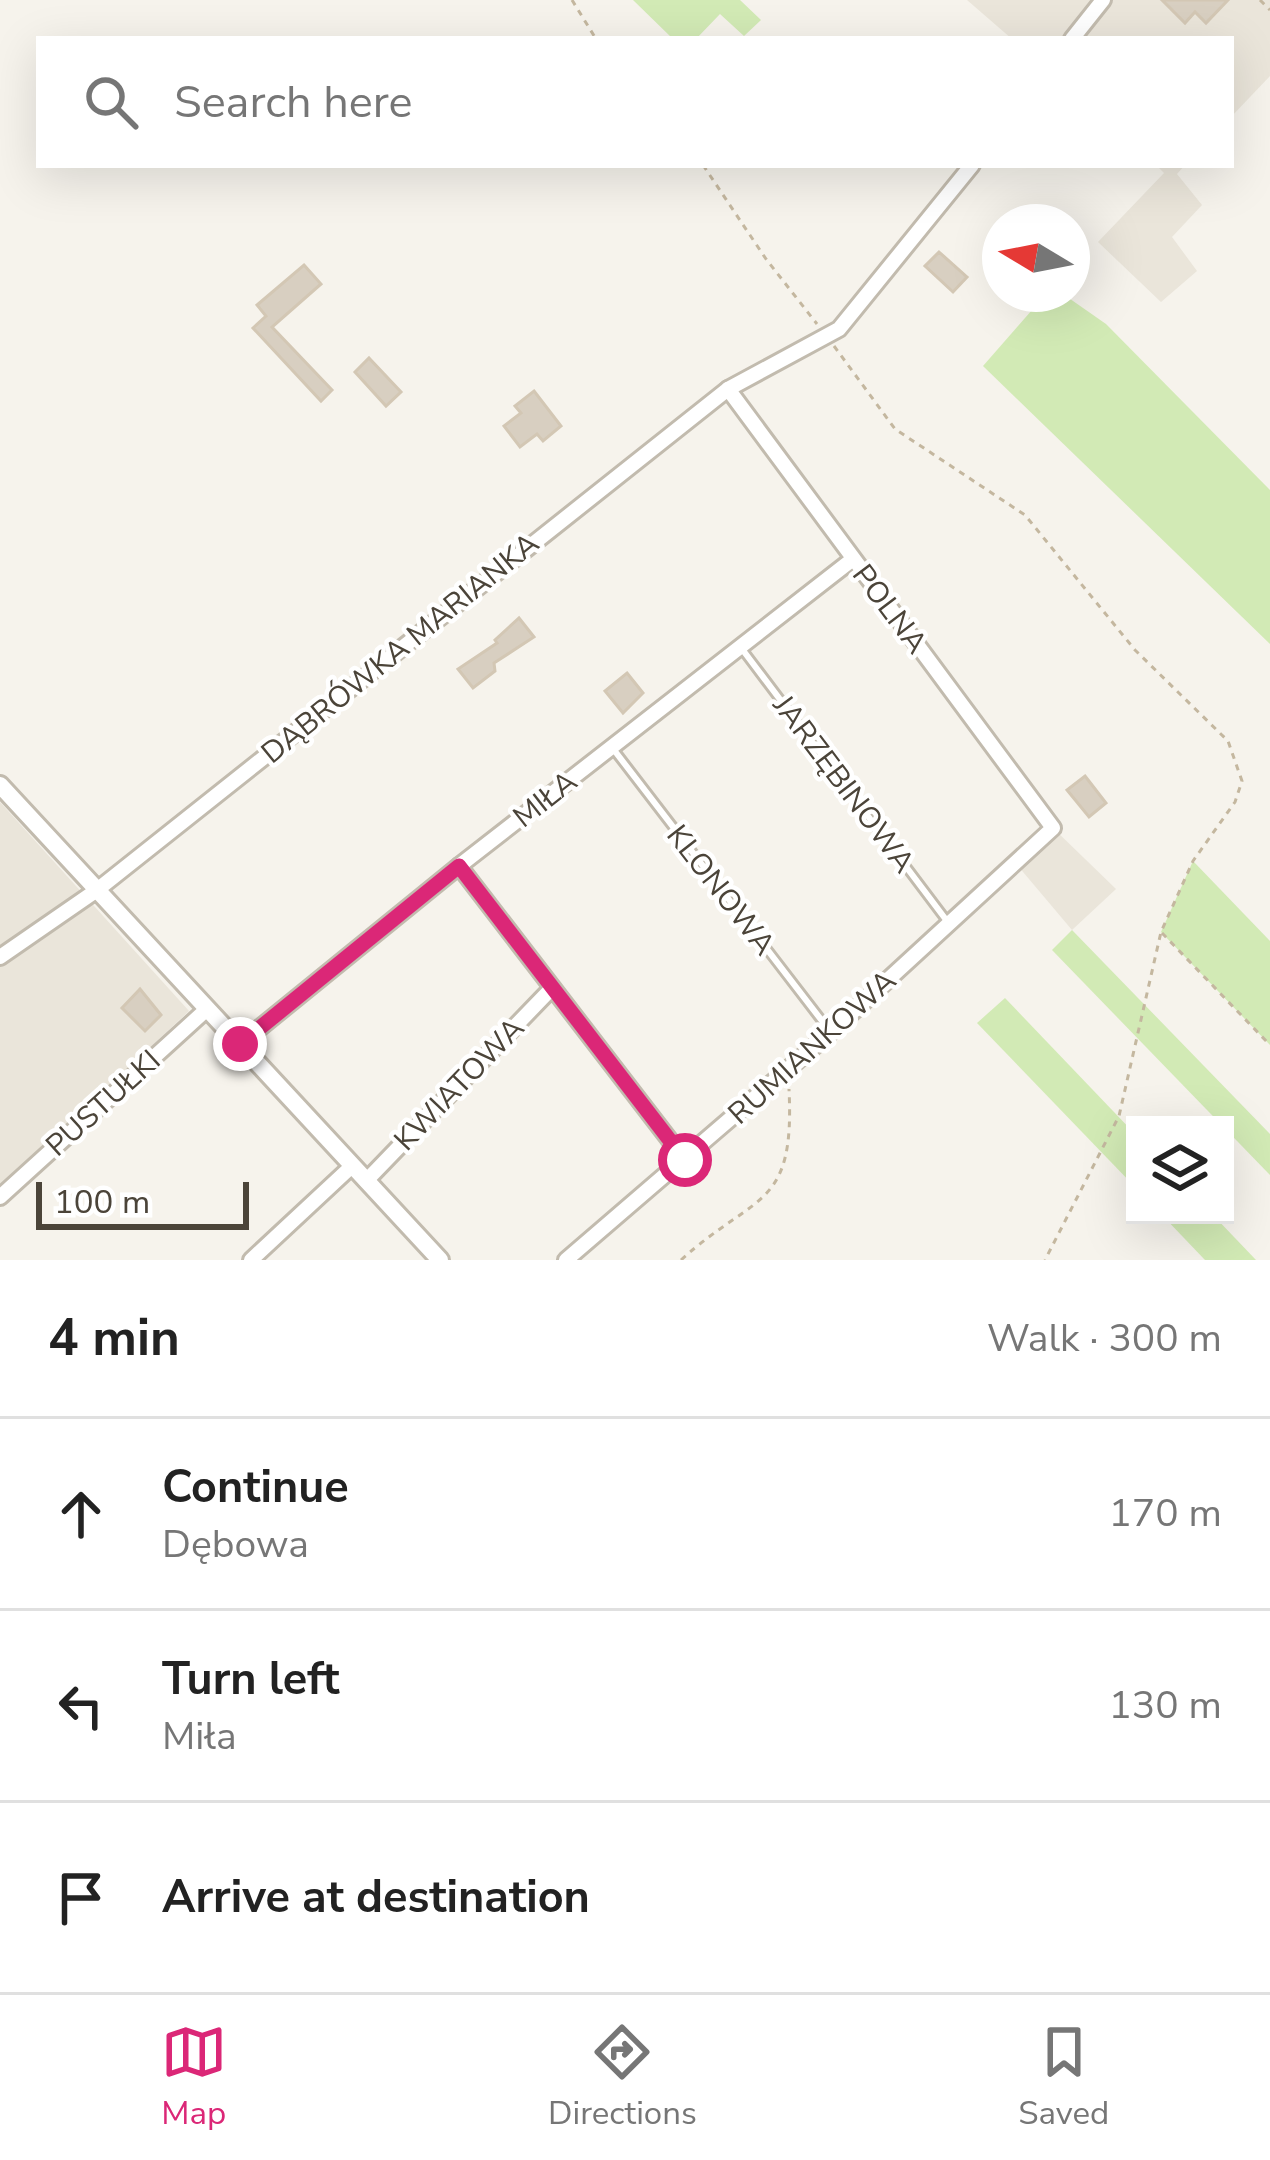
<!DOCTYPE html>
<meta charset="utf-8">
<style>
body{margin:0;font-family:"Nunito Sans",sans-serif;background:#f6f6f6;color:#222}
.controls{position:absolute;right:36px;bottom:36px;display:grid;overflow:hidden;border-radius:0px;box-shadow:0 12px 48px #0002}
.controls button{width:108px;height:108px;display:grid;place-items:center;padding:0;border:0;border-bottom:3px solid #e0e0e0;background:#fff;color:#222;font:60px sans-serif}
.compass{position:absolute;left:982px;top:204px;width:108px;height:108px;border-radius:50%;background:#fff;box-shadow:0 12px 48px #0002;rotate:280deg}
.scale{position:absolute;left:36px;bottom:30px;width:213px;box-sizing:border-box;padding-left:12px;border:6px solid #4b4439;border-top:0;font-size:33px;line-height:42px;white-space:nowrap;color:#4b4439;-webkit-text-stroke:9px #fff;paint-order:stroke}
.stop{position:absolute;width:36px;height:36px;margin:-27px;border:9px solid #db2777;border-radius:50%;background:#fff}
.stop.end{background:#db2777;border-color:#fff;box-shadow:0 3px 12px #0008}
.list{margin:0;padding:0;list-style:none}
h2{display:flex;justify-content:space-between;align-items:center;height:156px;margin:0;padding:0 48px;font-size:51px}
h2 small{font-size:39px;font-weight:400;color:#767676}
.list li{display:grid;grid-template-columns:78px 1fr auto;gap:36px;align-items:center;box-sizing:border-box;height:192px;padding:0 48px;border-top:3px solid #e0e0e0}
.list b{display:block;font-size:45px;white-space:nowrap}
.list p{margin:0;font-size:39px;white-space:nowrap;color:#767676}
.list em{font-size:39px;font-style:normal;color:#767676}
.icon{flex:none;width:66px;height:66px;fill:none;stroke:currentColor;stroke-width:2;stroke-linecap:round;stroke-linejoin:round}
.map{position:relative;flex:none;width:1270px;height:1260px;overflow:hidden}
.search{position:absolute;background:#fff;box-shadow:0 12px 48px #0002;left:36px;right:36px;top:36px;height:132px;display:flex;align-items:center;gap:30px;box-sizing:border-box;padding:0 42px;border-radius:0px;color:#767676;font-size:45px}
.sheet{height:732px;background:#fff}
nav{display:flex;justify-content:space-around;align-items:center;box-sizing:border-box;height:168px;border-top:3px solid #e0e0e0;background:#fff;font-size:33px;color:#767676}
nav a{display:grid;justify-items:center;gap:6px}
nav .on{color:#db2777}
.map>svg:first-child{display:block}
</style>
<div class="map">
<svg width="1270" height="1260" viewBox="0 0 1270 1260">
<rect width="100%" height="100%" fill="#f6f3ec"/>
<!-- residential -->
<g fill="#eae5da">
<polygon points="967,0 1270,0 1270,76 1231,117 1231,39 1012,39"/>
<polygon points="1156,165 1185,165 1177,174 1202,205 1172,237 1197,271 1161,302 1098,242 1164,173"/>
<polygon points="0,802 189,1011 0,1187"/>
<polygon points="1053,828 1116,889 1072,930 1018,866"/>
</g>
<!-- green -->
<g fill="#d2eab5">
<polygon points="633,0 740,0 761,20 744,36 720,14 696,39 673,39"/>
<polygon points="1046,294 1063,294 1106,324 1270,490 1270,644 983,366"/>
<polygon points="1193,861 1270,941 1270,1045 1161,932"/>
<polygon points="1072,930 1270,1134 1270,1175 1052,950"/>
<polygon points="1005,998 1135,1134 1135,1187 977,1023"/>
<polygon points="1162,1215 1213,1215 1256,1260 1205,1260"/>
</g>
<!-- building -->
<g fill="#d8cfc1" stroke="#d3c7b4" stroke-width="3">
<polygon points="1162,0 1228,0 1206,23 1195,12 1185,23"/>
<polygon points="939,252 967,277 953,292 925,266"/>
<polygon points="304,265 321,284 272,327 332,390 321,401 253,328 266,316 257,305"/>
<polygon points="369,358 401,392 386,406 355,372"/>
<polygon points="534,391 561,426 543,441 537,434 520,447 504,426 521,413 515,406"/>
<polygon points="519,618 534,637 494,663 495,671 473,688 458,669 497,643 495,640"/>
<polygon points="627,673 643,693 623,713 605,691"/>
<polygon points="1085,776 1106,803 1089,817 1067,790"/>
<polygon points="140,989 161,1015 145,1031 122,1008"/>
</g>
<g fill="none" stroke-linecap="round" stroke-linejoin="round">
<!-- service casing -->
<g stroke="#c2bbae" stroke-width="12">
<g id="service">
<polyline points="742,649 947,921"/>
<polyline points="614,750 829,1030"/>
</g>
</g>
<!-- minor casing -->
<g stroke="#c2bbae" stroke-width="20">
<g id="minor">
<polyline points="1072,39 1103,0"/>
<polyline points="459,866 685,1160"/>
<polyline points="0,957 97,890 728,389 839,329 972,165"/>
<polyline points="240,1044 459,866 853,559"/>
<polyline points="366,1181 552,988"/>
<polyline points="0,1197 207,1009"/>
<polyline points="251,1260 352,1166"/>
<polyline points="566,1260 831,1032 1053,828 728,389"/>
</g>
</g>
<!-- tertiary casing -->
<g stroke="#c2bbae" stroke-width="22">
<polyline id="tertiary" points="0,785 440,1260"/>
</g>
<!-- path -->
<g stroke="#c4b79f" stroke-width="3" stroke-dasharray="6 6" stroke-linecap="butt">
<polyline points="572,0 596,39"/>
<polyline points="1260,0 1270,10"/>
<polyline points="703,165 766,259 817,324"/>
<polyline points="834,346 895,429 1025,515 1135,650 1228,741 1242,781 1235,802 1193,861 1161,932 1119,1116 1045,1260"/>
<polyline points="1162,933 1270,1045"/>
<path d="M681,1260C756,1192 795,1210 789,1089"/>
</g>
<!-- service -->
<use href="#service" stroke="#fff" stroke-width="6"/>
<!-- minor -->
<use href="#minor" stroke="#fff" stroke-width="14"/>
<!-- tertiary -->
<use href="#tertiary" stroke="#fff" stroke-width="16"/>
</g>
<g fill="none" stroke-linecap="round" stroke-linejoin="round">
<!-- route -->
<polyline stroke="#db2777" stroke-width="15" points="240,1044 459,866 685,1160"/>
</g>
<g text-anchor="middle" stroke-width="9" stroke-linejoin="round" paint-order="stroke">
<!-- street labels -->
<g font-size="30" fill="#4b4439" stroke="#fff">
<text transform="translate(890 609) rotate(53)" y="10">POLNA</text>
<text transform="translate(400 648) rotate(-39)" y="10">DĄBRÓWKA MARIANKA</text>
<text transform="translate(844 784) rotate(53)" y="10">JARZĘBINOWA</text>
<text transform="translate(545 799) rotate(-38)" y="10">MIŁA</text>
<text transform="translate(721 890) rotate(52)" y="10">KLONOWA</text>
<text transform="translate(812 1047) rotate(-42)" y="10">RUMIANKOWA</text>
<text transform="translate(459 1084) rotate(-46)" y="10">KWIATOWA</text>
<text transform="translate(103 1103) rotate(-42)" y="10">PUSTUŁKI</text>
</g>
</g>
</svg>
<div class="controls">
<button><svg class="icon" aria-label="layers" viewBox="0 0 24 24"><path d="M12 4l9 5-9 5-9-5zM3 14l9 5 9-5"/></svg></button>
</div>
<svg class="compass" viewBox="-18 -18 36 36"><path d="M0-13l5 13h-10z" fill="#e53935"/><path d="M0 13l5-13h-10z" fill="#767676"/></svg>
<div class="scale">100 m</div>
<div class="stop" style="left:685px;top:1160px"></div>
<div class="stop end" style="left:240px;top:1044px"></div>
<div class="search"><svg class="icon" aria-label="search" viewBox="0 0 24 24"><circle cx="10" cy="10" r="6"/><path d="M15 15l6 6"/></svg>Search here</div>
</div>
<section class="sheet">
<h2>4 min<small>Walk · 300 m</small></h2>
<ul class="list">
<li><svg class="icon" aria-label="ahead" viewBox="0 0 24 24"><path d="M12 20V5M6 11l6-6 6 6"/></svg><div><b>Continue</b><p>Dębowa</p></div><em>170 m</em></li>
<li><svg class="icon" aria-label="left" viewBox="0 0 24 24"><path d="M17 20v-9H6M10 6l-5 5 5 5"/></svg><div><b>Turn left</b><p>Miła</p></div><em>130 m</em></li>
<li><svg class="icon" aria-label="arrive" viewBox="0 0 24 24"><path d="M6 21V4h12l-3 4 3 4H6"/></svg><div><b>Arrive at destination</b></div></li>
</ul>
</section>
<nav>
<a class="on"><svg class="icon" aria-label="map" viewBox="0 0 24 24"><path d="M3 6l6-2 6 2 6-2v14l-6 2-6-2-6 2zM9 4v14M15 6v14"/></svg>Map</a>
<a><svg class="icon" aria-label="directions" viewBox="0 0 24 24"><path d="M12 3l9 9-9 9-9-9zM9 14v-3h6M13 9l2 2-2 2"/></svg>Directions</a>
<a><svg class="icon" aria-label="saved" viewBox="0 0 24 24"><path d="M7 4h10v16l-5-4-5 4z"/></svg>Saved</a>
</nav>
